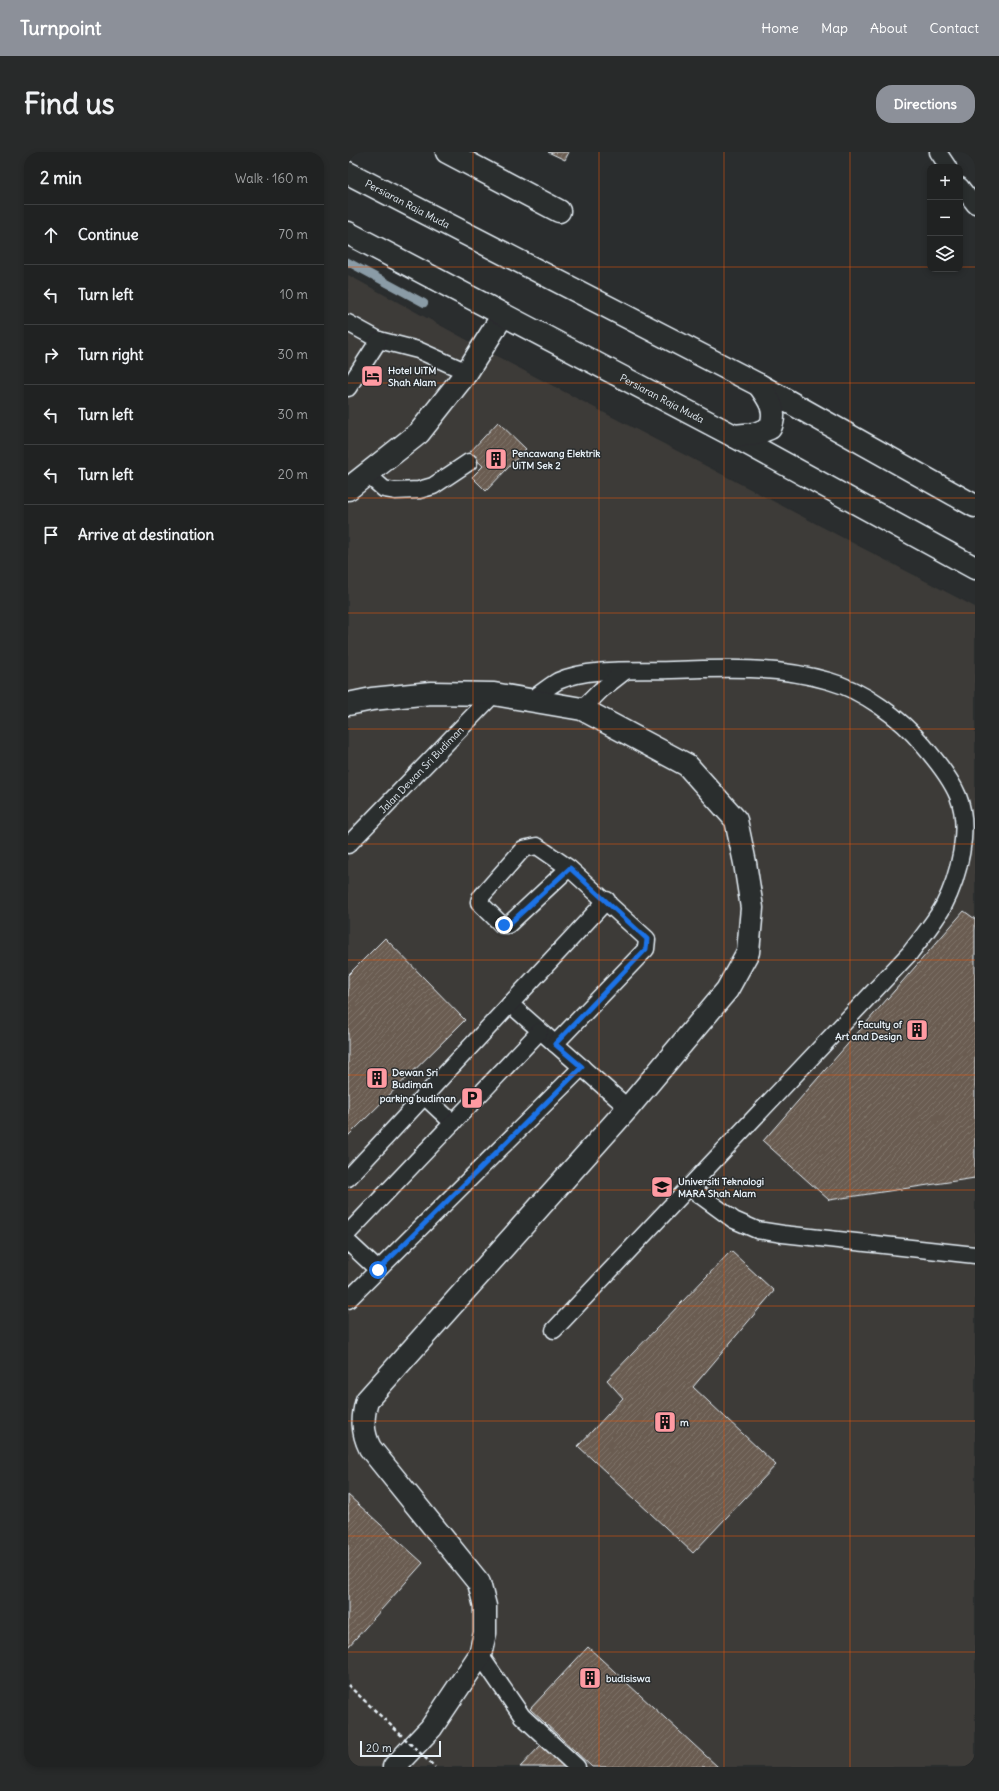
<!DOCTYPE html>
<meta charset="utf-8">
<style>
body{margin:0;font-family:Delius,sans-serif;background:#282a2a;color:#f1f3f6}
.controls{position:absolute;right:12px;top:12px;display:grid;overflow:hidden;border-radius:8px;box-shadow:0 2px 6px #0003}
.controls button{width:36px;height:36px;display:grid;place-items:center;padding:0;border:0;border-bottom:1px solid #3d3f40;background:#202222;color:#f1f3f6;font:20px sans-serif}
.scale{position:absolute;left:12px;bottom:10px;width:81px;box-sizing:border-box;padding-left:4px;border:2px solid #e8f1f8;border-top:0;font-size:11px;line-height:14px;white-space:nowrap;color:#e8f1f8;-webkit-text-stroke:3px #2a2d2e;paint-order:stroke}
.stop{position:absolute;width:12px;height:12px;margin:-9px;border:3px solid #1a73e8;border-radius:50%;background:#fff}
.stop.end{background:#1a73e8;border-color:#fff;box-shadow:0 1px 4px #0008}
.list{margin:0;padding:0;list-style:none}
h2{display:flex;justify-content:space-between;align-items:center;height:52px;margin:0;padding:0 16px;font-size:17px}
h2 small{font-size:13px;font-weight:400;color:#a2a4a5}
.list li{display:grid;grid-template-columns:26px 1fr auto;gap:12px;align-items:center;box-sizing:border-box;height:60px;padding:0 16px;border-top:1px solid #3d3f40}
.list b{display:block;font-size:15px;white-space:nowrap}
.list em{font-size:13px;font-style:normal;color:#a2a4a5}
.icon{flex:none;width:22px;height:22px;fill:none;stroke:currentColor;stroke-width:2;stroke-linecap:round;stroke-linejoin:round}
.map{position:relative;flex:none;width:627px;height:1615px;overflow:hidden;border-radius:16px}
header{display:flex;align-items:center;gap:24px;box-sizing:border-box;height:56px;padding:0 20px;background:#8c9099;color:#fff}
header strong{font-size:19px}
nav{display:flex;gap:22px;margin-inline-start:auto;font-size:14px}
.intro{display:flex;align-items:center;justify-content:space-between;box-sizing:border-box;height:96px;padding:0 24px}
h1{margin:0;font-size:28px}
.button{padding:10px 18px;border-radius:16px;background:#8c9099;color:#fff;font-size:14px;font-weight:700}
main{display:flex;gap:24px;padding:0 24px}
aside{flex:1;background:#202222;border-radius:16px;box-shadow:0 2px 6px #0003}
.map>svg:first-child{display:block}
</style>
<header>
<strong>Turnpoint</strong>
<nav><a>Home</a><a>Map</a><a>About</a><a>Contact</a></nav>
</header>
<div class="intro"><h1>Find us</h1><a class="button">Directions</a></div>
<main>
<aside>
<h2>2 min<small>Walk · 160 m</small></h2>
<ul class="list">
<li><svg class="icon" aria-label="ahead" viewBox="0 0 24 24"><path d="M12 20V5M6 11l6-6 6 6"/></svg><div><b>Continue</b></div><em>70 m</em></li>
<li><svg class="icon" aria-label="left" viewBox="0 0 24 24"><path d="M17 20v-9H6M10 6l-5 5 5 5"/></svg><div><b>Turn left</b></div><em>10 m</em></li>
<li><svg class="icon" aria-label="right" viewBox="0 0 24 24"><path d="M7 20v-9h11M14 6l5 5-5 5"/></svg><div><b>Turn right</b></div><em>30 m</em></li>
<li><svg class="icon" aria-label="left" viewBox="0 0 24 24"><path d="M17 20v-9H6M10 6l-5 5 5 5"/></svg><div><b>Turn left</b></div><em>30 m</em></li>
<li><svg class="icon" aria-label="left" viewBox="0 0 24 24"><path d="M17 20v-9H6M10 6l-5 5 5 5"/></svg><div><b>Turn left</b></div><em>20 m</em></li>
<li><svg class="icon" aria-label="arrive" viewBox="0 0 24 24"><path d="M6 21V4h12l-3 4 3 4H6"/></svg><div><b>Arrive at destination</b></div></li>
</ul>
</aside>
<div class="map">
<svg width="627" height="1615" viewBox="0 0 627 1615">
<defs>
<pattern id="building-hatch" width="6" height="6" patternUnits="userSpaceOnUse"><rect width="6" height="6" fill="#6a5c51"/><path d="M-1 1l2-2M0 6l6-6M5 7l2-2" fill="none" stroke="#7f746b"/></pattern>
</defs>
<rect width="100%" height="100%" fill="#2a2d2e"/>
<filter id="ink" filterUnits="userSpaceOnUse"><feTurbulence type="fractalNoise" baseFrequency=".025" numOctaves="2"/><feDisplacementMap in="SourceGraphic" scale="8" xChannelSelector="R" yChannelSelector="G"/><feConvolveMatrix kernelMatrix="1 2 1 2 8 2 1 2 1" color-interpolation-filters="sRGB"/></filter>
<g filter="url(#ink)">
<!-- built -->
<polygon fill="#3d3b38" points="0,123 163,212 627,455 627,1615 0,1615"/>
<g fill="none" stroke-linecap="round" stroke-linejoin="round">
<!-- stream -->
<polyline stroke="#8a9ba6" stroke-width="8" points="0,110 76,151"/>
</g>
<!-- building -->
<g fill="url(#building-hatch)" stroke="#e8f1f8">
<polygon points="200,0 221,0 217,8"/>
<polygon points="150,270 178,297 138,339 124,325 135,314 121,301"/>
<polygon points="616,759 627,767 627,1026 481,1048 415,989"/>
<polygon points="37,786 117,868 0,984 0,823"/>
<polygon points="383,1099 426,1139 345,1235 428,1313 345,1401 230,1294 275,1246 259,1228"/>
<polygon points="0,1343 75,1411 0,1495"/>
<polygon points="240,1495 370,1615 244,1615 182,1557"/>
<polygon points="193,1593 216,1615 172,1615"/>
</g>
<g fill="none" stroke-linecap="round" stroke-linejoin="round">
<!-- lane casing -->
<g stroke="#e8f1f8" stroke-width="19">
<g id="lane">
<polyline points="590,0 600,15"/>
<polyline points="612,34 627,53"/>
<polyline points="0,171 31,188 70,198 119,220"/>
<polyline points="0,236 31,188"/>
<polyline points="20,323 36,337 47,339 71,338 85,334 121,310"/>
<path d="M183,548C192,542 201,534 210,529C241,515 290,519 324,518C376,516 430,514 481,529C514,538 553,566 575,593C588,608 602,625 610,644C623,676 611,725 595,755C586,771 573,786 562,801L206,1178"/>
<polyline points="234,557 253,538 276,520"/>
<path id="s1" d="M0,693L146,542"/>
<polyline points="162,852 280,956"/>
<polyline points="207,892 298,797 299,787 221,716 160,773 154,773 131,750 132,746 175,697 189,694 221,716"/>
<polyline points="76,944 105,971"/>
<polyline points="0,1026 259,748"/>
<polyline points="341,1035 386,1068 409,1078 435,1082 627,1103"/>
<polyline points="0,1081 192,879"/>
<polyline points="0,1090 30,1118"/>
<polyline points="0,1148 234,915"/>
<polyline points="132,1503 174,1564 229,1615"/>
</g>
</g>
<!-- street casing -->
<g stroke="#e8f1f8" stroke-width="25">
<g id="street">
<polyline points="99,0 211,59"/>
<polyline points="0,337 71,281 119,220 155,163"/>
</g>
</g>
<!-- secondary casing -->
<g stroke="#e8f1f8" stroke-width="25">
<path id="secondary" d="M0,552L24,547L83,541L146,542L234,557L339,613L388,668L397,711L404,756L400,800L379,838L280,956L19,1248C14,1266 14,1280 22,1296L131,1431L137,1454V1481L132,1503L83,1576L46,1615"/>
</g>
<!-- primary casing -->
<g stroke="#e8f1f8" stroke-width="25">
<g id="primary">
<path id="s2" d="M0,21L411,233L627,354"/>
<path id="s3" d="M0,81L386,284L627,416"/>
<path d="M386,284L407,282L422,276C430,259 421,247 411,233"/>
</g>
</g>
<!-- lane -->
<use href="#lane" stroke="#2a2d2e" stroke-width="16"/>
<!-- street -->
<use href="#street" stroke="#2a2d2e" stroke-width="22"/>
<!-- secondary -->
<use href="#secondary" stroke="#2a2d2e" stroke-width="22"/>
<!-- primary -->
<use href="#primary" stroke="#2a2d2e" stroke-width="22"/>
<!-- path-bridge -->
<polyline stroke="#e8f1f8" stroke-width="2.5" stroke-dasharray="4 3" stroke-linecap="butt" points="0,1533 87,1615"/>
</g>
</g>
<g fill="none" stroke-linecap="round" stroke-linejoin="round" filter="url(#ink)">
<!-- route -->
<polyline stroke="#1a73e8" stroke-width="5" points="30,1118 234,915 207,892 298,797 299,787 222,716 160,773 156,773"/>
</g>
<!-- grid -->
<path fill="none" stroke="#e8590c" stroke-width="1" stroke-opacity="0.55" d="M125,0V1615M251,0V1615M376,0V1615M502,0V1615M0,115H582M612,115H627M0,231H627M0,346H627M0,461H627M0,577H627M0,692H627M0,808H627M0,923H627M0,1038H627M0,1154H627M0,1269H627M0,1384H627M0,1500H627"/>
<!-- icons -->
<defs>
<g id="hotel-square" transform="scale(1.15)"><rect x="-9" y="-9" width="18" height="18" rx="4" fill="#ff9aa2" stroke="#2a2d2e"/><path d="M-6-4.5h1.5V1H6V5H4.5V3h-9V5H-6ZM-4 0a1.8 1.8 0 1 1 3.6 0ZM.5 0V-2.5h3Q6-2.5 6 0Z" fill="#111"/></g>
<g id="building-square" transform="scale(1.15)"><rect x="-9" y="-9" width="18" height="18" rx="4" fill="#ff9aa2" stroke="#2a2d2e"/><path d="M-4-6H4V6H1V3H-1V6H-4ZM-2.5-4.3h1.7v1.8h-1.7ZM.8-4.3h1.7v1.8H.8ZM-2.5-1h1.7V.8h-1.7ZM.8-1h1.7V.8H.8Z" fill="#111"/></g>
<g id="parking-square" transform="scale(1.15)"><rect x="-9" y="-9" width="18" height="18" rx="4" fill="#ff9aa2" stroke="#2a2d2e"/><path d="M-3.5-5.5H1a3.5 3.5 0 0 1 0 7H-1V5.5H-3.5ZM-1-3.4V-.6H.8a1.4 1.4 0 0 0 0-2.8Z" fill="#111"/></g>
<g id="university-square" transform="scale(1.15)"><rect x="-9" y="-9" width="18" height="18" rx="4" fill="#ff9aa2" stroke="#2a2d2e"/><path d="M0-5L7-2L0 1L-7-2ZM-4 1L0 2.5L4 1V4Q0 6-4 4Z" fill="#111"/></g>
</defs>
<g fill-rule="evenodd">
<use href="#hotel-square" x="24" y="224"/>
<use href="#building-square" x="148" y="307"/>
<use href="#building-square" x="569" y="878"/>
<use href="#building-square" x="29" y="926"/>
<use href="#parking-square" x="124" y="946"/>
<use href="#university-square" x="314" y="1035"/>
<use href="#building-square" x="317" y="1270"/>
<use href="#building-square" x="242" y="1526"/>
</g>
<g text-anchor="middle" stroke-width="3" stroke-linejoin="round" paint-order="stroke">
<!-- street labels -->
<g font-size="10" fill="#e8f1f8" stroke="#2a2d2e">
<text dy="4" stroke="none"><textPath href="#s2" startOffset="67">Persiaran Raja Muda</textPath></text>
<text dy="4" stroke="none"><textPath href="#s3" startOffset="355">Persiaran Raja Muda</textPath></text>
<text dy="4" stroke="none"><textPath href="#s1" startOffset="105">Jalan Dewan Sri Budiman</textPath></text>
</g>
<!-- poi labels -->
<g font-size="10" font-weight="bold" fill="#e8f1f8" stroke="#2a2d2e" text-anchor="start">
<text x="40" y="222">Hotel UiTM<tspan x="40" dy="12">Shah Alam</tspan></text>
<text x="164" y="305">Pencawang Elektrik<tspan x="164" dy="12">UiTM Sek 2</tspan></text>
<text x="554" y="876" text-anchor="end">Faculty of<tspan x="554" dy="12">Art and Design</tspan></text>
<text x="44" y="924">Dewan Sri<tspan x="44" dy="12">Budiman</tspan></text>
<text x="108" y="950" text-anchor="end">parking budiman</text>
<text x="330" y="1033">Universiti Teknologi<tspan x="330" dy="12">MARA Shah Alam</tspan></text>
<text x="332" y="1274">m</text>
<text x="258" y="1530">budisiswa</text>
</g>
</g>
</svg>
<div class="controls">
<button>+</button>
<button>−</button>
<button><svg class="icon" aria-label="layers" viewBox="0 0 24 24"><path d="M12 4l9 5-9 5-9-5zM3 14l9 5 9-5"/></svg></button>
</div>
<div class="scale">20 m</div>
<div class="stop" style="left:30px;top:1118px"></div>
<div class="stop end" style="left:156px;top:773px"></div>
</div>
</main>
